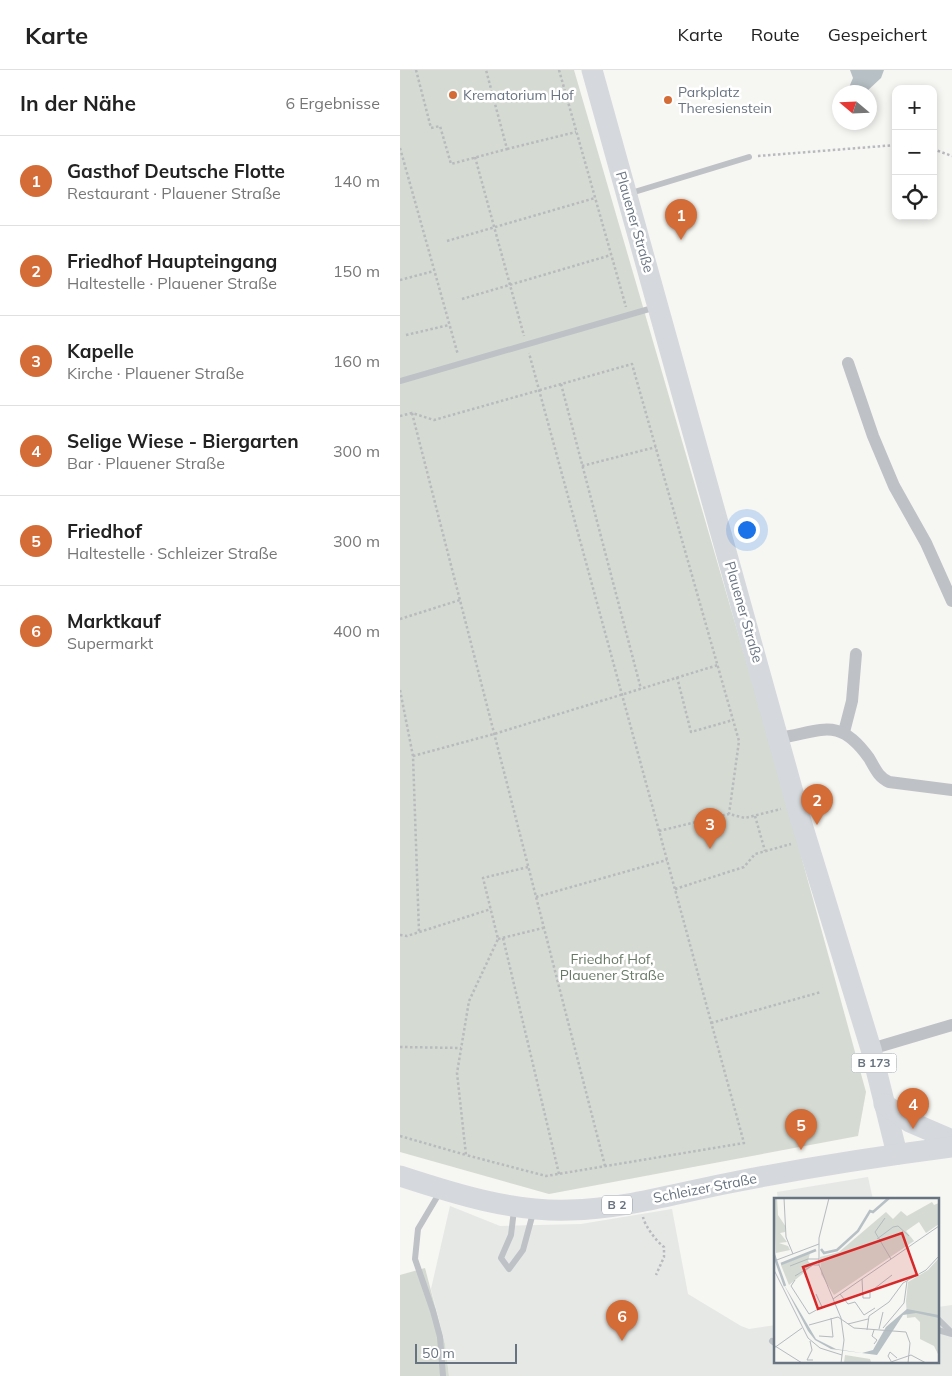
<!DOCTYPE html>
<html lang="de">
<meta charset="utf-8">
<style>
body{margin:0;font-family:Mulish,sans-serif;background:#f2f2f2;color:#222}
.controls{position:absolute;right:15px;top:15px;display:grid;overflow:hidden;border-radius:10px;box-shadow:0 2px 8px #0003}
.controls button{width:45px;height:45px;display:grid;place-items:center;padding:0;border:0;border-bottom:1px solid #e0e0e0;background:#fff;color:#222;font:25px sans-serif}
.compass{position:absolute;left:432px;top:15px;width:45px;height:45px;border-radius:50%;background:#fff;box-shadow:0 2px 8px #0003;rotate:289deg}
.scale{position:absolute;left:15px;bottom:12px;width:102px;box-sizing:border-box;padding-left:5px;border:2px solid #687381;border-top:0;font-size:14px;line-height:18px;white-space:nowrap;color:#687381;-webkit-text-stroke:4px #fff;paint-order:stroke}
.you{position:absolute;left:346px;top:459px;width:18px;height:18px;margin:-12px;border:4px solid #fff;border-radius:50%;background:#1a73e8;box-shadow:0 0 0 8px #1a73e833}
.badge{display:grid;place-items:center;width:32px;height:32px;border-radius:50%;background:#d36c37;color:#fff;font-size:16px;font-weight:700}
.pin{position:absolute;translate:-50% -41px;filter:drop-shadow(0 1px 2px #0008)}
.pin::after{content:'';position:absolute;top:26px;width:18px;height:15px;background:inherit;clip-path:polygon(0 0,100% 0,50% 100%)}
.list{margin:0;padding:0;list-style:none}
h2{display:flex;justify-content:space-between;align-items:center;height:65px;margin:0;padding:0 20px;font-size:21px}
h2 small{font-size:16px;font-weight:400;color:#767676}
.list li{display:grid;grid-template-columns:32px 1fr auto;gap:15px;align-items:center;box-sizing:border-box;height:90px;padding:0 20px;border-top:1px solid #e0e0e0}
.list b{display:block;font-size:19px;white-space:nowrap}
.list p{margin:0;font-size:16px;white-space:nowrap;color:#767676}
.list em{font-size:16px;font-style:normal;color:#767676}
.icon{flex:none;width:28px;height:28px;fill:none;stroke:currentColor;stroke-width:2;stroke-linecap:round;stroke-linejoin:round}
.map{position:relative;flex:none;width:552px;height:1306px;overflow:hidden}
header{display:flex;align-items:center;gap:30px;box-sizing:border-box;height:70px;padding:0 25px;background:#fff;border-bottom:1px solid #e0e0e0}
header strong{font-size:24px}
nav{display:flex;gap:28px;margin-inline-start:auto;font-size:18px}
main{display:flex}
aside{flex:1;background:#fff}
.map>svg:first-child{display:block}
</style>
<header>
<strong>Karte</strong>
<nav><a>Karte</a><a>Route</a><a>Gespeichert</a></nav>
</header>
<main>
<aside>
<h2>In der Nähe<small>6 Ergebnisse</small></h2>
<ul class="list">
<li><span class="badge">1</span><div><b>Gasthof Deutsche Flotte</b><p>Restaurant · Plauener Straße</p></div><em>140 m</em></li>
<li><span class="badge">2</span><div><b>Friedhof Haupteingang</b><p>Haltestelle · Plauener Straße</p></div><em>150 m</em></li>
<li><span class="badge">3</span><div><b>Kapelle</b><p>Kirche · Plauener Straße</p></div><em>160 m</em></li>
<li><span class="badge">4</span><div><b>Selige Wiese - Biergarten</b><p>Bar · Plauener Straße</p></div><em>300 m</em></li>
<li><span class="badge">5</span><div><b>Friedhof</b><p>Haltestelle · Schleizer Straße</p></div><em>300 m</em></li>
<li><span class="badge">6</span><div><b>Marktkauf</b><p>Supermarkt</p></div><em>400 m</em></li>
</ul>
</aside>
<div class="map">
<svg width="552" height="1306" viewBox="0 0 552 1306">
<rect width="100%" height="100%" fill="#f6f6f3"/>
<!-- built -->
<g fill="#e6e8e6">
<polygon points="468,1107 473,1130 378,1130 377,1122"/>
<polygon points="50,1136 100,1156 181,1154 272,1139 288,1224 341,1256 349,1259 376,1255 376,1292 538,1292 538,1237 552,1235 552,1306 49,1306 45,1274 31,1219"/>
</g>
<!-- green -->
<g fill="#d5dad3">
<polygon points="0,0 174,0 372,680 466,1022 458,1066 149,1124 0,1082"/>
<polygon points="25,1198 45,1274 49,1306 0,1306 0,1205"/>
</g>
<!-- water -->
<polygon fill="#b7c0c5" points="450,0 484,0 481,8 466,22 447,22 453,8"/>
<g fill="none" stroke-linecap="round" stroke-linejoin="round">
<!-- path -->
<g stroke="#b8babd" stroke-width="2.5" stroke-dasharray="2.5 2.5" stroke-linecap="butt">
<polyline points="16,0 31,58 40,56 51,94 107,79 86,0"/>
<polyline points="159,0 226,237"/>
<polyline points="0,78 58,285"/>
<polyline points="107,79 176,62"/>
<polyline points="533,79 552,86"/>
<polyline points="358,86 496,75"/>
<polyline points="75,87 124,266"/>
<polyline points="47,171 195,128"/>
<polyline points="0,210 34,201"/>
<polyline points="62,229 211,185"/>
<polyline points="6,265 49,255"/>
<polyline points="161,314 241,619"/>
<polyline points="12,343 205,1096"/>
<polyline points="0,346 12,343 34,350 232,294 339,671 329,744"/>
<polyline points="182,396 256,377"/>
<polyline points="0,549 60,530"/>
<polyline points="277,607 291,662 333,650"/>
<polyline points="0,620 13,686 19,862"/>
<polyline points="13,686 94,664 318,595"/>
<polyline points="355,746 365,781"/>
<polyline points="259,761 329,744 345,748 381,739"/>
<polyline points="128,797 83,808 98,869 69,931 57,1003 66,1085 146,1106 344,1073 129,283"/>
<polyline points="275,819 344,797 355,784 391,774"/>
<polyline points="136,827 267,790"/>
<polyline points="0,865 7,866 91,839"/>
<polyline points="103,868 159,1104"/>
<polyline points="98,869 143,858"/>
<polyline points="311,953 421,922"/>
<polyline points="0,977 61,978"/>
<polyline points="0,1066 66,1085"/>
<path d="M243,1147C245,1156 256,1171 264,1177V1187L256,1205"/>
</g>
<!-- service -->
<g stroke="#bec1c5" stroke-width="6">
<polyline points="231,123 349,87"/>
<polyline points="0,311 256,237"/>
<polyline points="40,1122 18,1159 15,1189 33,1241 40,1267 43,1306"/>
<polyline points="114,1140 111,1165 101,1188 109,1199 123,1180 133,1143"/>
<polyline points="538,1249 552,1263"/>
<polyline points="538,1260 552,1264"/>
<polyline points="372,1271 376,1274"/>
</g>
<!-- minor -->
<g stroke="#bec1c5" stroke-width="12">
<polyline points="448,293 473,366 494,416 526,473 552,531"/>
<polyline points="444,662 452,631 456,584"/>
<path d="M379,668C423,661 439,646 469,688C475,698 478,707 489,712L552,720"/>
<polyline points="471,979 552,955"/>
</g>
<!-- primary -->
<g stroke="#d5d8dc" stroke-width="21">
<polyline points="192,0 401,751 471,979 497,1084"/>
<polyline points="484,1034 510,1052 552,1070"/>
<path d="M0,1106C55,1124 112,1142 170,1140C222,1139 273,1124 324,1114C399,1099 475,1087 552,1077"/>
</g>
</g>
<!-- markers -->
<g fill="#d36c37" stroke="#fff" stroke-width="2">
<circle cx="53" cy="25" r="5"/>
<circle cx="268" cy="30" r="5"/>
</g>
<g text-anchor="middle" stroke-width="5" stroke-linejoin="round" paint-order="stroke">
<!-- shield labels -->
<g fill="#fff" stroke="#959da7" stroke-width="1">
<rect x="451.5" y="983.5" width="45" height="19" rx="4"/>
<rect x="202" y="1125.5" width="30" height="19" rx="4"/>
</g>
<g font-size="12" font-weight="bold" fill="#687381">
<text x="474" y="997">B 173</text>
<text x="217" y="1139">B 2</text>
</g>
<!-- poi labels -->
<g font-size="14" fill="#687381" stroke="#fff" text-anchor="start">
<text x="278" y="27">Parkplatz<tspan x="278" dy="16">Theresienstein</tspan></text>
<text x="63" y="30">Krematorium Hof</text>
</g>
<!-- street labels -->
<g font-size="14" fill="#687381" stroke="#fff">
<text transform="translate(235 152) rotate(74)" y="5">Plauener Straße</text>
<text transform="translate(344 542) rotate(74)" y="5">Plauener Straße</text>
<text transform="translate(305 1118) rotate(-11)" y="5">Schleizer Straße</text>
</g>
<!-- park labels -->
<g font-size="14" fill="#687966" stroke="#fff">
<text x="212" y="894">Friedhof Hof,<tspan x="212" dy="16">Plauener Straße</tspan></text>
</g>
</g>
<!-- overview -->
<g transform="translate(374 1128)">
<rect width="165" height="165" fill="#f6f6f3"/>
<path d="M0,0H3L4,17L12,29L11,34L6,35L13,44L5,45L14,48L16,52L2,55ZM158,4L160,7L165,5V26L152,35L145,24L132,33L140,43L60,97L47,76L46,59L65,54L112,14L119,21L127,13L133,18ZM36,55L34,63L38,68L15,87L7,67ZM165,60V158L160,148L146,141V124L141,119L133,120L132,103L134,84L154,72ZM71,157L96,161L97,164L70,165Z" fill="#d5dad3"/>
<path d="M9,85L42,141L62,151L88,155L99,152L112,129L133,111L165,117V120L142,115L129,117L103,157L57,151L41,142L34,133Z" fill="#b7c0c5"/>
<path fill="none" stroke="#b7c0c5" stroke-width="2.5" d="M47,51L50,55L63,52L84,33L96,13L99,14L115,0M0,57L11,88M7,66L42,52"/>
<path fill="none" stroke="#b4babe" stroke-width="1" d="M10,0L12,39L19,56M55,0L45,40V67L67,120L70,142L67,165M111,20L101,34L117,61M103,41L119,29L124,28L135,38M0,63L45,46M16,68L34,61H45M0,72L34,140L46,150L68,157M21,78L39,67H45M88,81L89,100H96M21,82L17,88L35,116L48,109L42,96M66,96L74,106L81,104L90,117L101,110M96,100V94L118,77M59,101L165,28M74,126L94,121M35,127L64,119L80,130L132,134L136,145L134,165M109,130L130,105L133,83M105,131L109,114M93,132L95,118L115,104L129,85L152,72L165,58M45,138L59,139L57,120M36,143L38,152L33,162H39M100,146L103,142L98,138L100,132M1,148L28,165M0,150L28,130M117,163L114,158L116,154L123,160M114,165L137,157L152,165"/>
<path fill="#d62828" fill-opacity="0.15" stroke="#d62828" stroke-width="2.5" d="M128,35L143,77L44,111L29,69Z"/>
<rect width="165" height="165" fill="none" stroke="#687381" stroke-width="2.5"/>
</g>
</svg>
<div class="controls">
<button>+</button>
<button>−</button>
<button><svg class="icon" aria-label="locate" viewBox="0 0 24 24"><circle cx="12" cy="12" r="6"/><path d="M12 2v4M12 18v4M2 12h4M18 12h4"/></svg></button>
</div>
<svg class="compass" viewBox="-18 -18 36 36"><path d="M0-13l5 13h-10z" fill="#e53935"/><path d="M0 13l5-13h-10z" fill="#767676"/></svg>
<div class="scale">50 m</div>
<div class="you"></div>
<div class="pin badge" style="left:281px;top:170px">1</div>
<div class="pin badge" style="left:417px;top:755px">2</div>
<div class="pin badge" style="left:310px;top:779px">3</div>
<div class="pin badge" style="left:513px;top:1059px">4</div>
<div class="pin badge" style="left:401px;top:1080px">5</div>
<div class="pin badge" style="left:222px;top:1271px">6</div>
</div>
</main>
